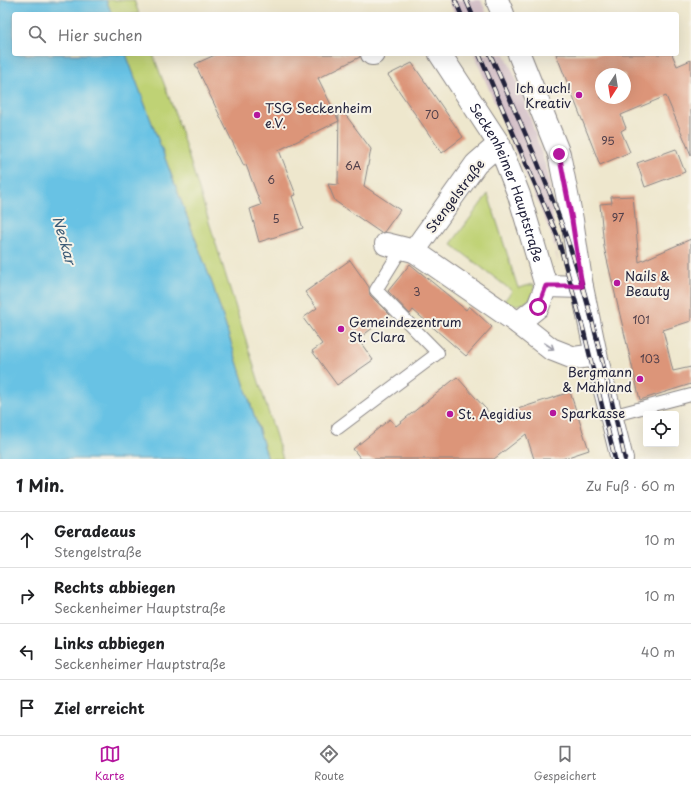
<!DOCTYPE html>
<html lang="de">
<meta charset="utf-8">
<style>
body{margin:0;font-family:"Playpen Sans",sans-serif;background:#f6f6f6;color:#202124}
.controls{position:absolute;right:12px;bottom:12px;display:grid;overflow:hidden;border-radius:4px;box-shadow:0 4px 16px #0002}
.controls button{width:36px;height:36px;display:grid;place-items:center;padding:0;border:0;border-bottom:1px solid #e0e0e0;background:#fff;color:#202124;font:20px sans-serif}
.compass{position:absolute;left:595px;top:68px;width:36px;height:36px;border-radius:50%;background:#fff;box-shadow:0 4px 16px #0002;rotate:192deg}
.stop{position:absolute;width:12px;height:12px;margin:-9px;border:3px solid #b5179e;border-radius:50%;background:#fff}
.stop.end{background:#b5179e;border-color:#fff;box-shadow:0 1px 4px #0008}
.list{margin:0;padding:0;list-style:none}
h2{display:flex;justify-content:space-between;align-items:center;height:52px;margin:0;padding:0 16px;font-size:17px}
h2 small{font-size:13px;font-weight:400;color:#757577}
.list li{display:grid;grid-template-columns:26px 1fr auto;gap:12px;align-items:center;box-sizing:border-box;height:56px;padding:0 16px;border-top:1px solid #e0e0e0}
.list b{display:block;font-size:15px;white-space:nowrap}
.list p{margin:0;font-size:13px;white-space:nowrap;color:#757577}
.list em{font-size:13px;font-style:normal;color:#757577}
.icon{flex:none;width:22px;height:22px;fill:none;stroke:currentColor;stroke-width:2;stroke-linecap:round;stroke-linejoin:round}
.map{position:relative;flex:none;width:691px;height:459px;overflow:hidden}
.search{position:absolute;background:#fff;box-shadow:0 4px 16px #0002;left:12px;right:12px;top:12px;height:44px;display:flex;align-items:center;gap:10px;box-sizing:border-box;padding:0 14px;border-radius:4px;color:#757577;font-size:15px}
.sheet{height:276px;background:#fff}
nav{display:flex;justify-content:space-around;align-items:center;box-sizing:border-box;height:56px;border-top:1px solid #e0e0e0;background:#fff;font-size:11px;color:#757577}
nav a{display:grid;justify-items:center;gap:2px}
nav .on{color:#b5179e}
.map>svg:first-child{display:block}
</style>
<div class="map">
<svg width="691" height="459" viewBox="0 0 691 459">
<rect width="100%" height="100%" fill="#f7f3e8"/>
<filter id="ink" filterUnits="userSpaceOnUse"><feTurbulence type="fractalNoise" baseFrequency=".025" numOctaves="2"/><feDisplacementMap in="SourceGraphic" scale="8" xChannelSelector="R" yChannelSelector="G"/><feConvolveMatrix kernelMatrix="1 2 1 2 8 2 1 2 1" color-interpolation-filters="sRGB"/></filter>
<filter id="wash" filterUnits="userSpaceOnUse"><feTurbulence type="fractalNoise" baseFrequency=".012" numOctaves="4" result="noise"/><feDisplacementMap in="SourceGraphic" scale="16" xChannelSelector="R" yChannelSelector="G"/><feGaussianBlur stdDeviation="0.9" result="paint"/><feColorMatrix in="noise" values="0 0 0 0 0 0 0 0 0 0 0 0 0 0 0 0 0 1.4 0 .05"/><feComposite in="paint" operator="in"/></filter>
<g filter="url(#wash)">
<rect width="100%" height="100%" fill="#eee7cd"/>
<!-- industrial -->
<g fill="#d2bdc6">
<polygon points="448,0 481,0 487,14 455,14"/>
<polygon points="474,54 505,54 522,92 548,173 558,263 552,236"/>
</g>
<!-- green -->
<g fill="#bfd275" stroke="#707a58">
<polygon points="106,0 134,0 139,14 112,14"/>
<polygon points="126,54 153,54 176,116 283,459 268,459 213,286"/>
<path d="M488,194L518,288L534,284C535,303 519,309 503,302L512,291L451,244Z"/>
</g>
<!-- water -->
<polygon fill="#67c2e4" stroke="#447290" points="0,0 106,0 112,14 14,14 14,54 126,54 213,286 268,459 0,459"/>
<g id="blocks">
<!-- building -->
<g fill="#dc9579" fill-rule="evenodd">
<polygon points="217,54 360,54 360,57 318,78 339,121 279,150 296,195 292,196 303,228 259,242 250,209 261,205 246,165 244,166 195,64"/>
<path d="M556,54H672L677,66L691,60V155L666,96L621,115L626,128L621,131L630,152L600,165ZM601,74H625V98H601Z"/>
<polygon points="412,63 463,137 442,153 388,75"/>
<polygon points="339,106 371,149 364,186 400,210 384,232 381,233 335,201 328,184 338,185"/>
<polygon points="676,149 685,172 645,187 637,163"/>
<polygon points="633,196 639,262 691,239 691,321 663,330 673,371 691,367 691,384 640,400 604,247 600,204 612,203 611,197"/>
<polygon points="350,260 369,287 370,295 390,315 358,339 373,360 337,385 312,351 322,344 303,318 317,308 305,292"/>
<polygon points="410,264 466,310 469,306 492,327 466,356 413,310 410,314 388,291"/>
<polygon points="457,377 493,417 570,392 589,450 562,459 534,459 526,434 494,459 361,459 353,449 390,419 396,426"/>
</g>
</g>
</g>
<g filter="url(#ink)">
<use href="#blocks" fill-opacity="0" stroke="#888484" stroke-width="1"/>
<g fill="none" stroke-linecap="round" stroke-linejoin="round">
<!-- lane casing -->
<g stroke="#888484" stroke-width="14">
<g id="lane">
<polyline points="611,416 691,395"/>
<polyline points="338,428 438,353 376,290 402,248"/>
</g>
</g>
<!-- street casing -->
<g stroke="#888484" stroke-width="24">
<g id="street">
<polyline points="372,54 373,54"/>
<path id="s1" d="M440,54L499,144L519,195L546,286"/>
<polyline points="499,144 476,164 414,251 518,323 551,349 574,358 596,355"/>
<polyline points="386,244 414,251"/>
<polyline points="546,286 582,287"/>
<polyline points="518,323 538,307 546,286"/>
</g>
</g>
<!-- secondary casing -->
<g stroke="#888484" stroke-width="24">
<g id="secondary">
<polyline points="497,0 503,14"/>
<polyline points="519,54 559,154 572,220 582,287 596,355 622,459"/>
</g>
</g>
<!-- lane -->
<use href="#lane" stroke="#fff" stroke-width="12"/>
<!-- street -->
<use href="#street" stroke="#fff" stroke-width="22"/>
<!-- secondary -->
<use href="#secondary" stroke="#fff" stroke-width="22"/>
<!-- rail casing -->
<g stroke="#22223b" stroke-width="4.5">
<g id="rail">
<polyline points="455,0 461,14"/>
<polyline points="466,0 472,14"/>
<polyline points="479,54 557,235 583,328 615,459"/>
<path d="M490,54C521,123 552,192 576,265C596,328 610,394 625,459"/>
</g>
</g>
<!-- rail -->
<use href="#rail" stroke="#f7f3e8" stroke-width="3" stroke-dasharray="9" stroke-linecap="butt"/>
</g>
<!-- one-way arrows -->
<defs><path id="oneway-shaft" d="M-6 0H5M1.5-3L5.5 0L1.5 3" fill="none" stroke-width="1.6" stroke-linecap="round" stroke-linejoin="round"/></defs>
<use stroke="#9c9ca7" href="#oneway-shaft" transform="translate(549 346) rotate(33)"/>
</g>
<g fill="none" stroke-linecap="round" stroke-linejoin="round" filter="url(#ink)">
<!-- route -->
<polyline stroke="#b5179e" stroke-width="5" points="538,307 546,286 582,286 572,220 559,154"/>
</g>
<!-- markers -->
<g fill="#b5179e" stroke="#f7f3e8" stroke-width="1.5">
<circle cx="579" cy="95" r="4"/>
<circle cx="257" cy="115" r="4"/>
<circle cx="617" cy="283" r="4"/>
<circle cx="341" cy="329" r="4"/>
<circle cx="640" cy="379" r="4"/>
<circle cx="553" cy="413" r="4"/>
<circle cx="450" cy="414" r="4"/>
</g>
<g text-anchor="middle" stroke-width="4" stroke-linejoin="round" paint-order="stroke">
<!-- number labels -->
<g font-size="11" fill="#503f4a">
<text x="432" y="119">70</text>
<text x="608" y="145">95</text>
<text x="353" y="170">6A</text>
<text x="271" y="184">6</text>
<text x="618" y="222">97</text>
<text x="276" y="223">5</text>
<text x="417" y="296">3</text>
<text x="641" y="324">101</text>
<text x="650" y="363">103</text>
</g>
<!-- poi labels -->
<g font-size="13" fill="#22223b" stroke="#f7f3e8" text-anchor="start">
<text x="571" y="93" text-anchor="end">Ich auch!<tspan x="571" dy="15">Kreativ</tspan></text>
<text x="265" y="113">TSG Seckenheim<tspan x="265" dy="15">e.V.</tspan></text>
<text x="625" y="281">Nails &amp;<tspan x="625" dy="15">Beauty</tspan></text>
<text x="349" y="327">Gemeindezentrum<tspan x="349" dy="15">St. Clara</tspan></text>
<text x="632" y="377" text-anchor="end">Bergmann<tspan x="632" dy="15">&amp; Mahland</tspan></text>
<text x="561" y="418">Sparkasse</text>
<text x="458" y="419">St. Aegidius</text>
</g>
<!-- street labels -->
<g font-size="13" fill="#22223b" stroke="#f7f3e8">
<text dy="5" stroke="none"><textPath href="#s1" startOffset="146">Seckenheimer Hauptstraße</textPath></text>
<text transform="translate(455 196) rotate(-53)" y="5">Stengelstraße</text>
</g>
<!-- water labels -->
<g font-size="14" font-style="italic" fill="#3a5a76" stroke="#f7f3e8">
<text transform="translate(64 240) rotate(74)" y="5">Neckar</text>
</g>
</g>
</svg>
<div class="controls">
<button><svg class="icon" aria-label="locate" viewBox="0 0 24 24"><circle cx="12" cy="12" r="6"/><path d="M12 2v4M12 18v4M2 12h4M18 12h4"/></svg></button>
</div>
<svg class="compass" viewBox="-18 -18 36 36"><path d="M0-13l5 13h-10z" fill="#e53935"/><path d="M0 13l5-13h-10z" fill="#757577"/></svg>
<div class="stop" style="left:538px;top:307px"></div>
<div class="stop end" style="left:559px;top:154px"></div>
<div class="search"><svg class="icon" aria-label="search" viewBox="0 0 24 24"><circle cx="10" cy="10" r="6"/><path d="M15 15l6 6"/></svg>Hier suchen</div>
</div>
<section class="sheet">
<h2>1 Min.<small>Zu Fuß · 60 m</small></h2>
<ul class="list">
<li><svg class="icon" aria-label="ahead" viewBox="0 0 24 24"><path d="M12 20V5M6 11l6-6 6 6"/></svg><div><b>Geradeaus</b><p>Stengelstraße</p></div><em>10 m</em></li>
<li><svg class="icon" aria-label="right" viewBox="0 0 24 24"><path d="M7 20v-9h11M14 6l5 5-5 5"/></svg><div><b>Rechts abbiegen</b><p>Seckenheimer Hauptstraße</p></div><em>10 m</em></li>
<li><svg class="icon" aria-label="left" viewBox="0 0 24 24"><path d="M17 20v-9H6M10 6l-5 5 5 5"/></svg><div><b>Links abbiegen</b><p>Seckenheimer Hauptstraße</p></div><em>40 m</em></li>
<li><svg class="icon" aria-label="arrive" viewBox="0 0 24 24"><path d="M6 21V4h12l-3 4 3 4H6"/></svg><div><b>Ziel erreicht</b></div></li>
</ul>
</section>
<nav>
<a class="on"><svg class="icon" aria-label="map" viewBox="0 0 24 24"><path d="M3 6l6-2 6 2 6-2v14l-6 2-6-2-6 2zM9 4v14M15 6v14"/></svg>Karte</a>
<a><svg class="icon" aria-label="directions" viewBox="0 0 24 24"><path d="M12 3l9 9-9 9-9-9zM9 14v-3h6M13 9l2 2-2 2"/></svg>Route</a>
<a><svg class="icon" aria-label="saved" viewBox="0 0 24 24"><path d="M7 4h10v16l-5-4-5 4z"/></svg>Gespeichert</a>
</nav>
